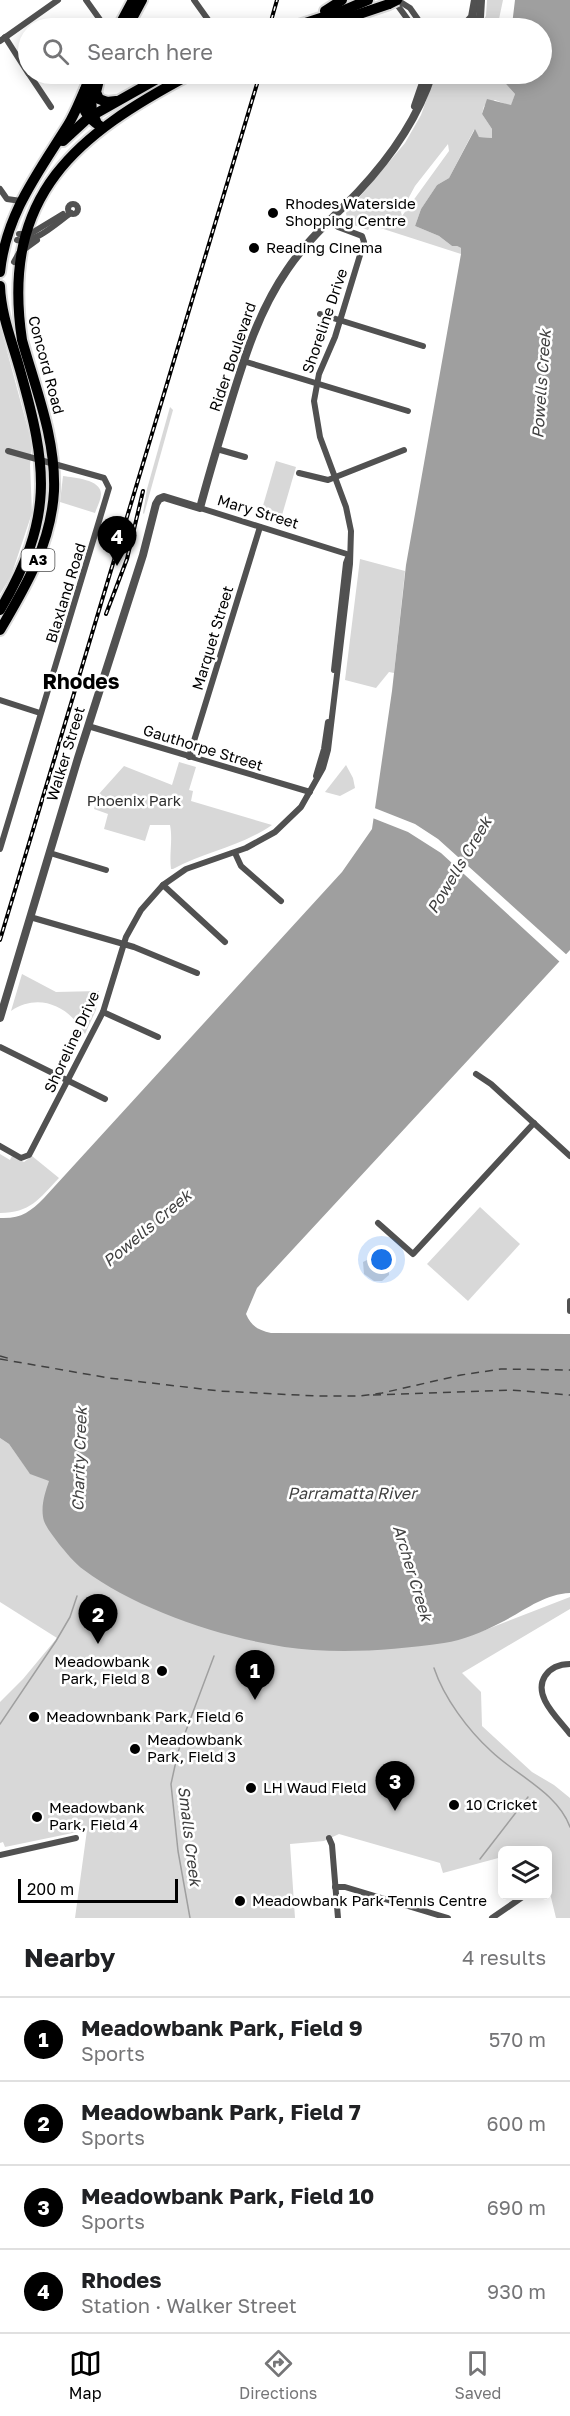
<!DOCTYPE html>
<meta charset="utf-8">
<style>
body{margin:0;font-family:"Golos Text",sans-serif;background:#f6f6f6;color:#202124}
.controls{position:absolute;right:18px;bottom:18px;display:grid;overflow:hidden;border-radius:9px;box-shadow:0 3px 15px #0003}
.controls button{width:54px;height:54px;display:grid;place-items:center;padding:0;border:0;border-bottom:2px solid #e0e0e0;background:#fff;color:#202124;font:30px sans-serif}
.scale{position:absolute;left:18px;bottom:15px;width:160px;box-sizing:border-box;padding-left:6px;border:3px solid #000;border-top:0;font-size:16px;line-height:21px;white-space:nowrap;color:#000;-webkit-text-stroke:4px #fff;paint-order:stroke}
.you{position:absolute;left:382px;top:1260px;width:21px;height:21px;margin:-15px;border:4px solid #fff;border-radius:50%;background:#1a73e8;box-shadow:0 0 0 9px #1a73e833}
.badge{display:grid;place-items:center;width:39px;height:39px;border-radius:50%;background:#000;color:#fff;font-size:20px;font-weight:700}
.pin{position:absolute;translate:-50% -50px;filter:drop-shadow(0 2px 3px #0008)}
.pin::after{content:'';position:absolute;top:32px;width:21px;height:18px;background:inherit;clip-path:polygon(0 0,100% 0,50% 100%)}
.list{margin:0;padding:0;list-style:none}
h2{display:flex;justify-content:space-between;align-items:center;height:78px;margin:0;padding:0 24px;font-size:26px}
h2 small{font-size:20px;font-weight:400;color:#757577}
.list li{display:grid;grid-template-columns:39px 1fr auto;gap:18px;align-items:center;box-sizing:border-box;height:84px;padding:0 24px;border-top:2px solid #e0e0e0}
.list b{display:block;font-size:22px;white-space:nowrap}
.list p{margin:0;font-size:20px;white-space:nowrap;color:#757577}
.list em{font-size:20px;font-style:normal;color:#757577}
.icon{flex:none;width:33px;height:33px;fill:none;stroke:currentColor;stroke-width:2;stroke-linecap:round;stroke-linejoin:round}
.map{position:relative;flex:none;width:570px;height:1918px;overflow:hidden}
.search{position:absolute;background:#fff;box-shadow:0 3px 15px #0003;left:18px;right:18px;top:18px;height:66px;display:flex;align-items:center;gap:15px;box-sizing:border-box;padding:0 21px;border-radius:33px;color:#757577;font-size:22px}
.sheet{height:414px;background:#fff}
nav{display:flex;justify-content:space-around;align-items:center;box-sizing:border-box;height:84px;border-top:2px solid #e0e0e0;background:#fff;font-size:16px;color:#757577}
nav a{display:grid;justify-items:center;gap:3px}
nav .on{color:#000}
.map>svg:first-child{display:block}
</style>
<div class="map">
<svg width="570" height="1918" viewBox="0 0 570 1918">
<rect width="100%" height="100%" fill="#fff"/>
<!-- green -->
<g fill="#d8d8d8" fill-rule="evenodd">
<polygon points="487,0 503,0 499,19 493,28 478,28 486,16"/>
<path d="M450,74H465L466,79L473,74L487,77L492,74H507L506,84L515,94L511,106L495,100L484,106L482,114L492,129V138L479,137L474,130L449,178L437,185L421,209L415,226L439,236L452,246H457L461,248V254L371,225L368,230L348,223L346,213L405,143L421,115L432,84H436L439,76ZM448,144L449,151L402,216L401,212L415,186Z"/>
<polygon points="0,325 32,444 30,465 32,513 11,576 0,594"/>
<polygon points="170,407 173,410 144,514 143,513 147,489"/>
<polygon points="276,461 296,467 280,522 260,516"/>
<path d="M63,476C74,478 101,479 101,494C101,500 97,507 95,513L60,502Z"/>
<polygon points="360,559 405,571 394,673 389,672 376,688 345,680"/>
<path d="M179,762L196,767L189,790L193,791L191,801L272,825C240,847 206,851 173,869H171C169,854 173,840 170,825H150L145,841L104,829L108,814L94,809L98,795L124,766L172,785Z"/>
<polygon points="346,765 353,778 355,788 340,796 325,792"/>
<path d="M22,974L56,992L99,991L96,1010L85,1034C69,1006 39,992 11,1011Z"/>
<path d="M0,1154L10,1160L12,1156L24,1162L32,1156L59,1178C39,1199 30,1213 0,1213Z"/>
<polygon points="480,1207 520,1244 468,1301 427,1264"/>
<path d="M373,1257C384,1259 389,1264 389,1275L382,1281H374L364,1274L363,1262Z"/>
<polygon points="0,1438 9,1444 29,1472 480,1632 570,1597 570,1609 462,1673 481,1692 482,1726 532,1772 554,1785 570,1798 570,1918 556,1918 548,1885 548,1850 502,1850 502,1857 443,1873 440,1863 339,1834 324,1841 290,1844 295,1918 75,1918 87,1830 5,1847 3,1842 0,1843 0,1702 23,1679 57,1638 0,1602"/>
</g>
<!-- water -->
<path fill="#9f9f9f" d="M515,0H570V950L257,1288L246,1314C251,1326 258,1330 271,1333L570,1334V1593C543,1594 523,1612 500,1623C483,1632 463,1640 444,1643C401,1649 357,1653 313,1650C242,1645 141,1613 84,1570C74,1563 66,1552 59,1544C54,1537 47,1529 44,1521C40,1507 45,1493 49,1481L30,1474L9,1444L0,1438V1218C21,1219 30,1212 44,1198L342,872L372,829L392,691L406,565L461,254V248L457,246H452L439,236L415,226L421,209L437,185L449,178L475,129L479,137L492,138V129L482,114L487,99L511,105L515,94L506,84L507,74H542V28H508L512,25Z"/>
<!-- pier -->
<polygon fill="#fff" points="372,807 415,824 438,839 568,956 561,963 441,853 408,832 370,817"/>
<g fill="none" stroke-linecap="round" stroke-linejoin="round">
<!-- stream -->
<g stroke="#9f9f9f" stroke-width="1.5">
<path d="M434,1668C444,1698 468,1730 491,1751C517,1776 557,1792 570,1827"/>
<polyline points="0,1724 56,1641 70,1617 77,1596"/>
<polyline points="480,1859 528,1797"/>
<polyline points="190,1918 178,1851 171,1784 178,1752 214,1656"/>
</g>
<!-- ferry -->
<g stroke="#404040" stroke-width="1.5" stroke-dasharray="8 6" stroke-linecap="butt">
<polyline points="0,1356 11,1359"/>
<polyline points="0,1359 109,1378 219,1391 317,1396 359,1396 382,1393 461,1375 501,1369 570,1370"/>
<polyline points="373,1395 511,1390 570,1395"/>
</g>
<!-- primary casing -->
<g stroke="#dbdbdb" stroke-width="14">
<g id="primary">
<polyline points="118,28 133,0"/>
<polyline points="127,28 142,0"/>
<path d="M92,74C80,97 76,110 100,126"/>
<path d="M96,121C86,104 94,89 102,74"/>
</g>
</g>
<!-- trunk casing -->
<g stroke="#dbdbdb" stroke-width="14">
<g id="trunk">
<polyline points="325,11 342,0"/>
<polyline points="290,28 342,11 368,0"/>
<polyline points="318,28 389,4"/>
<polyline points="99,80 96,92 99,99 107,102 116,101"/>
<polyline points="63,141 88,118 166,74"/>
<path d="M0,272C6,214 38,173 68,125C76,112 81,97 88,83"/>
<path d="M0,286C1,315 12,341 20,370C48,469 54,518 0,610"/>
<path d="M0,630C26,586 51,544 54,491C56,439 36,390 22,340C0,193 78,134 191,74"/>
</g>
</g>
<!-- minor -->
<g stroke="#515151" stroke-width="6">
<polyline points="86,0 106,28"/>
<polyline points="194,0 214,28"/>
<polyline points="402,3 410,8 424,28"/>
<polyline points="398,6 414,28"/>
<polyline points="5,37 28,73"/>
<polyline points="0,41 58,0"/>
<polyline points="29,74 51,107"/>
<polyline points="0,189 7,199 21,201"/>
<circle cx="73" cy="209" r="5"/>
<polyline points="19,234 30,234 63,214"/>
<path d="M17,240C36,244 56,223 71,213"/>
<polyline points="14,262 19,253 37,240"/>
<polyline points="320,314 423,346"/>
<polyline points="243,361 408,411"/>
<polyline points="217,449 245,457"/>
<polyline points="299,473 328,480 404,450"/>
<polyline points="200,508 350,555"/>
<polyline points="334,670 346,563 349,555"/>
<polyline points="0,700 40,713"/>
<polyline points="88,726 310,792"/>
<polyline points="189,757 260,527"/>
<polyline points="316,776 324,749 328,722"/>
<polyline points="0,849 109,488 104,478 8,451"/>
<polyline points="50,853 106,870"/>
<polyline points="235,853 241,866 281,901"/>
<polyline points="163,885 225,942"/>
<polyline points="30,917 134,947 197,973"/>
<polyline points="103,1012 158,1037"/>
<polyline points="0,1047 105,1099"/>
<polyline points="476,1074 491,1084 570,1156"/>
<polyline points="0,1146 21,1158 29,1155 103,1012 126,937 141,910 163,885 186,869 246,848 275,832 301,807 323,768 328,750 339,658 350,564 351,531 346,507 320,437 314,401 319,374 335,337 364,242 362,236 338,227 330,220"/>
<polyline points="378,1223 413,1254 534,1123"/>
<polyline points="570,1301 570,1311"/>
<path d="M570,1664C560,1664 551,1667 545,1676C532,1696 559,1719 570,1734"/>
<polyline points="329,1838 332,1845 338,1918"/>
<polyline points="0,1855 76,1838"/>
<polyline points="335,1887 345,1887 448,1918"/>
<polyline points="492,1918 524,1896"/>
</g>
<!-- tertiary -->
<g stroke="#515151" stroke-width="8">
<polyline points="462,28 472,17 475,0"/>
<polyline points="473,28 480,17 481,0"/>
<polyline points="415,106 426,74"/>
<path d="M0,1018L78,758L143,555L156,504L159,499L164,497L200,508C209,474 219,441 229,408C244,359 258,312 287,270C307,240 333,218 358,192C389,159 418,118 432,74"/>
</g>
<!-- primary -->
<use href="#primary" stroke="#000" stroke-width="10"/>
<!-- trunk -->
<use href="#trunk" stroke="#000" stroke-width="10"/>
<!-- rail casing -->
<g stroke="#000" stroke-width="4">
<g id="rail">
<polyline points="269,28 277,0"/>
<polyline points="106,614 127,559 143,491"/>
<polyline points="0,940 260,74"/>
</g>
</g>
<!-- rail -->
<use href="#rail" stroke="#fff" stroke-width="1.5" stroke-dasharray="4.5" stroke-linecap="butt"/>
<!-- trunk-bridge casing -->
<g stroke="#dbdbdb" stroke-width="14" stroke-linecap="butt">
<polyline id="trunk-bridge" points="389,4 397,0"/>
</g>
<!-- trunk-bridge -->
<use href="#trunk-bridge" stroke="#000" stroke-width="10"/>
</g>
<!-- markers -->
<g fill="#000" stroke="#fff" stroke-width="2">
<circle cx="273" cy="213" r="6"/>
<circle cx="254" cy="248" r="6"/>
<circle cx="162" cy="1671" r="6"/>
<circle cx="34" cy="1717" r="6"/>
<circle cx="135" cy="1749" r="6"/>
<circle cx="251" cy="1788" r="6"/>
<circle cx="454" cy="1805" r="6"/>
<circle cx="37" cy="1817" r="6"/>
<circle cx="240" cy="1901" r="6"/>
</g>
<g text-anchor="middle" stroke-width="5" stroke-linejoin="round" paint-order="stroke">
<!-- shield labels -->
<rect fill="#fff" stroke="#4c4c4c" stroke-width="1.5" x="21.5" y="549" width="33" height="22" rx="4.5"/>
<g font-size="14" font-weight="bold" fill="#000">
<text x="38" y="565">A3</text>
</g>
<!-- poi labels -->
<g font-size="15" fill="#000" stroke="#fff" text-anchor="start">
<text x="285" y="209">Rhodes Waterside<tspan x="285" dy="17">Shopping Centre</tspan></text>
<text x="266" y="253">Reading Cinema</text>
<text x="150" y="1667" text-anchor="end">Meadowbank<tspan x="150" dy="17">Park, Field 8</tspan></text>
<text x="46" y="1722">Meadownbank Park, Field 6</text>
<text x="147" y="1745">Meadowbank<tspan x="147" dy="17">Park, Field 3</tspan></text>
<text x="263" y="1793">LH Waud Field</text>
<text x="466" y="1810">10 Cricket</text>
<text x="49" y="1813">Meadowbank<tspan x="49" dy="17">Park, Field 4</tspan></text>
<text x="252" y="1906">Meadowbank Park Tennis Centre</text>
</g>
<!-- street labels -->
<g font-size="15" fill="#000" stroke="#fff">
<text transform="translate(325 321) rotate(-71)" y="5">Shoreline Drive</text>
<text transform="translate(233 357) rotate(-71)" y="5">Rider Boulevard</text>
<text transform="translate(46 365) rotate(75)" y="5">Concord Road</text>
<text transform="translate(258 512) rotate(17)" y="5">Mary Street</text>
<text transform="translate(66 593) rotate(-73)" y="5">Blaxland Road</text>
<text transform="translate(213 638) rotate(-73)" y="5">Marquet Street</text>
<text transform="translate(203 748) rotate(17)" y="5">Gauthorpe Street</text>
<text transform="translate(66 754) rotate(-73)" y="5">Walker Street</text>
<text transform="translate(72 1042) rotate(-65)" y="5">Shoreline Drive</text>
</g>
<!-- park labels -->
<g font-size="15" fill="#2f2f2f" stroke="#fff">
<text x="134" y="806">Phoenix Park</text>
</g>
<!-- water labels -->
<g font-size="16" font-style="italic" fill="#404040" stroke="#fff">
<text transform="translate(541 384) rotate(-86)" y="6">Powells Creek</text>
<text transform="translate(459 865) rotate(-59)" y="6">Powells Creek</text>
<text transform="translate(147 1228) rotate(-40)" y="6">Powells Creek</text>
<text transform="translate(79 1459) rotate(-88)" y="6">Charity Creek</text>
<text x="352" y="1499">Parramatta River</text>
<text transform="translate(413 1573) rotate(73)" y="6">Archer Creek</text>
<text transform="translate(190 1836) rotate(83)" y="6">Smalls Creek</text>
</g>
<!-- district labels -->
<g font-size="21" font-weight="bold" fill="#000" stroke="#fff">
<text x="81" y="689">Rhodes</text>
</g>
</g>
</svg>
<div class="controls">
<button><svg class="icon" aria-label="layers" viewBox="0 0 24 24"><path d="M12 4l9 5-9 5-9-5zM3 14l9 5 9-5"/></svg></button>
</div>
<div class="scale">200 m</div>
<div class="you"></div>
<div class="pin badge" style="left:255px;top:1700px">1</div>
<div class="pin badge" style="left:98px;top:1644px">2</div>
<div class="pin badge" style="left:395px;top:1811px">3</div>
<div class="pin badge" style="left:117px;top:566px">4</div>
<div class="search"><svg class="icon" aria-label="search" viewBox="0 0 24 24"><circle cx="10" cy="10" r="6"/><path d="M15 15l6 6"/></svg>Search here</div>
</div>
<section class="sheet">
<h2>Nearby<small>4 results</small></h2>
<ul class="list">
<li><span class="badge">1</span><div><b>Meadowbank Park, Field 9</b><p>Sports</p></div><em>570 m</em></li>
<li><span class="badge">2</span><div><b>Meadowbank Park, Field 7</b><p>Sports</p></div><em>600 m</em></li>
<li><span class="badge">3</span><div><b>Meadowbank Park, Field 10</b><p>Sports</p></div><em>690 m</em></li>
<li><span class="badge">4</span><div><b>Rhodes</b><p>Station · Walker Street</p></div><em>930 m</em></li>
</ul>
</section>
<nav>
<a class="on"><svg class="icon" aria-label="map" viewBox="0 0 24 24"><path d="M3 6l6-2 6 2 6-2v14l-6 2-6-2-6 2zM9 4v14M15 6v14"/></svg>Map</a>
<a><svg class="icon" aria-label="directions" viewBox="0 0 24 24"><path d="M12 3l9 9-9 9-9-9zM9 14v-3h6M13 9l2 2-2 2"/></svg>Directions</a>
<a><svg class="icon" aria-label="saved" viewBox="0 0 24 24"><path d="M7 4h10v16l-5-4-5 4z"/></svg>Saved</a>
</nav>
